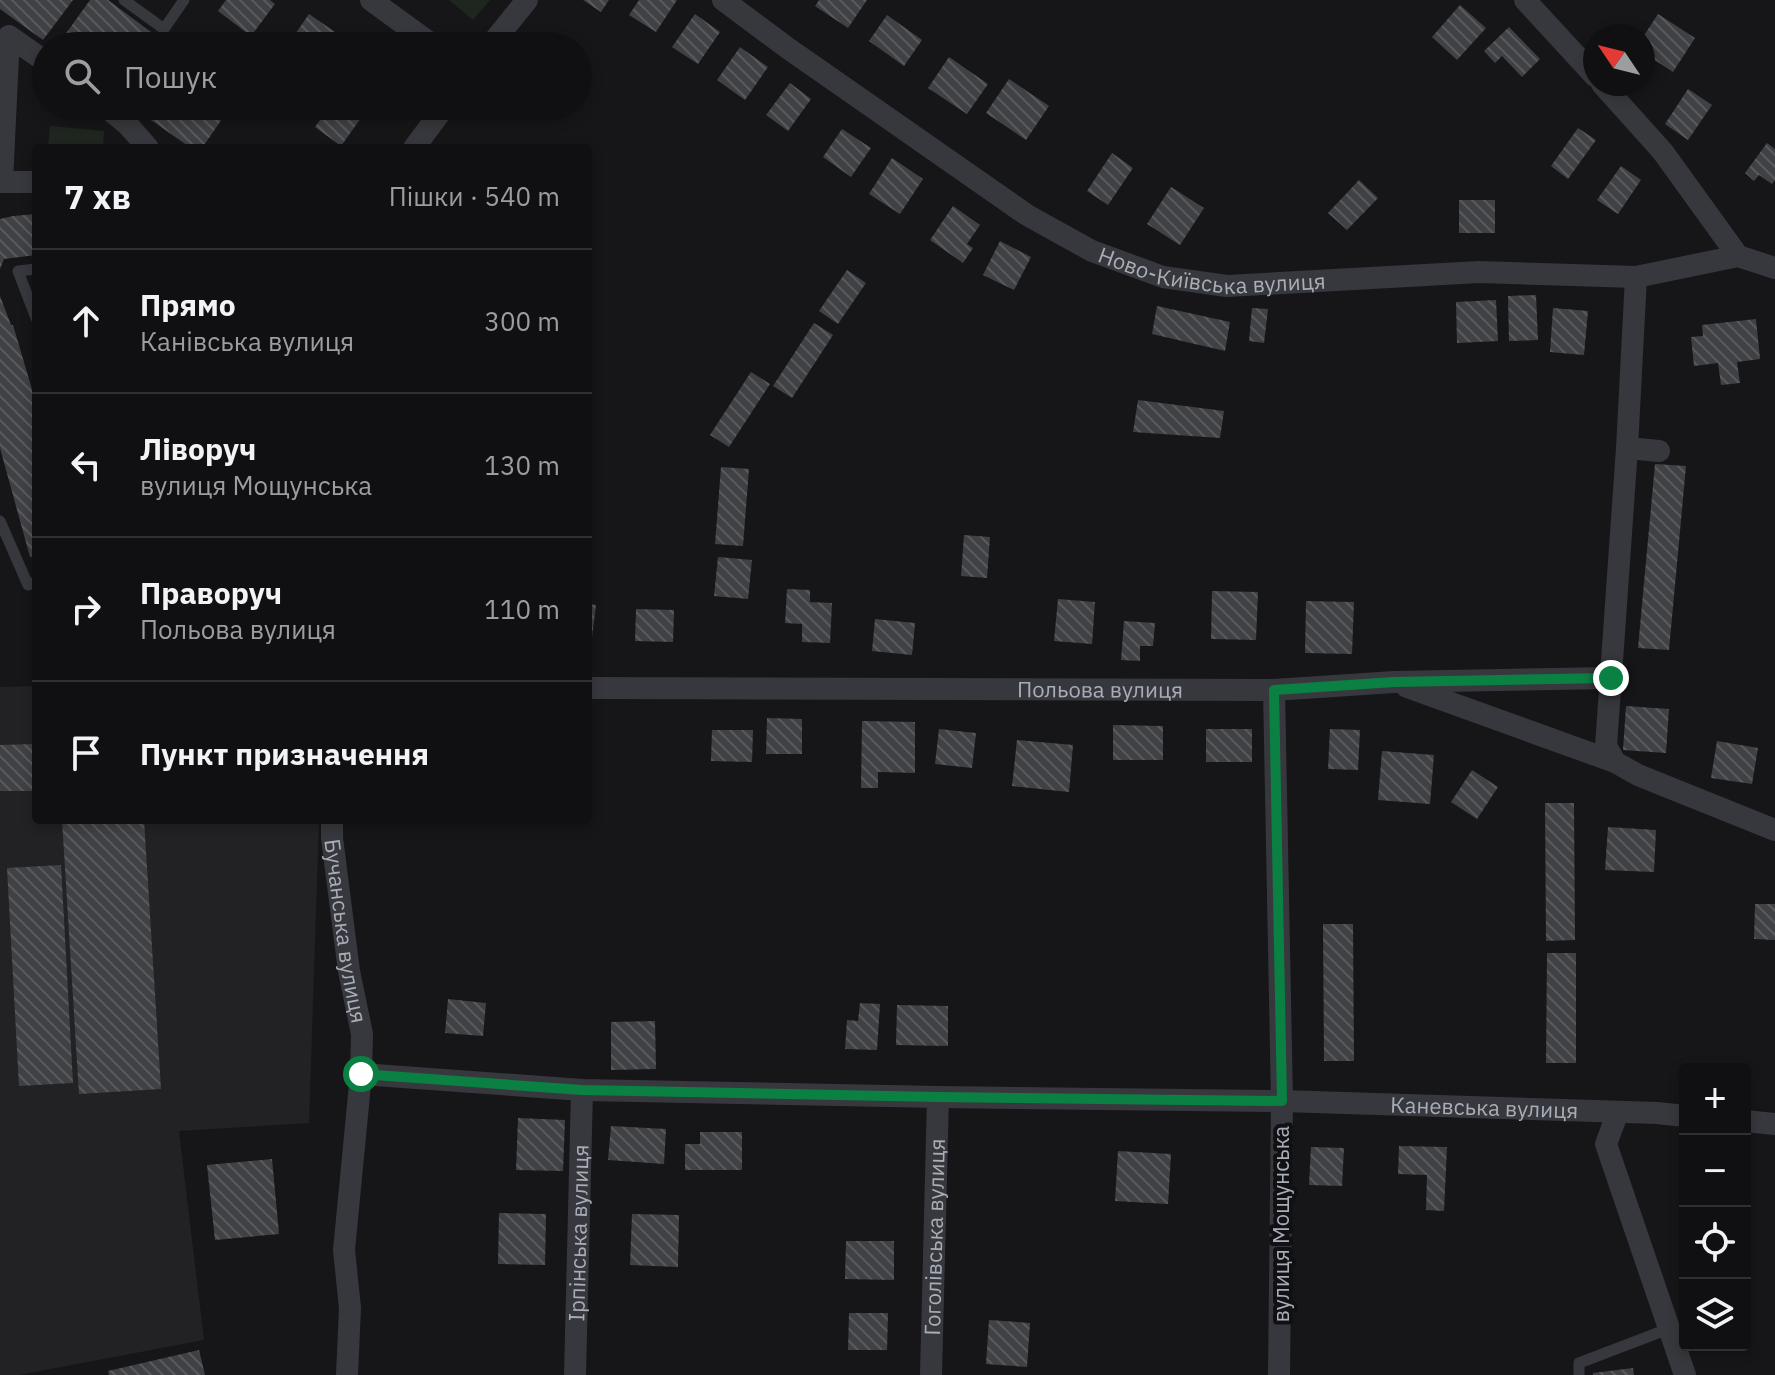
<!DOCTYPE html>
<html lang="uk">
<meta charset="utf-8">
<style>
body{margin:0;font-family:"IBM Plex Sans",sans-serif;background:#1e1e20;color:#f1f3f6}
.controls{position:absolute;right:24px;bottom:24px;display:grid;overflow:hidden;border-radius:8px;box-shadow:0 4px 12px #0003}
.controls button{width:72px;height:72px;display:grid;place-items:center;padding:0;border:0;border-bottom:2px solid #303032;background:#101012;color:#f1f3f6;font:40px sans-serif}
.compass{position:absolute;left:1583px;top:24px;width:72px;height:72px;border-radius:50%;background:#101012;box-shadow:0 4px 12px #0003;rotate:305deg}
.stop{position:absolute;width:24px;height:24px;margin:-18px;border:6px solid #0b8043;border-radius:50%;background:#fff}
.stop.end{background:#0b8043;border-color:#fff;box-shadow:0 2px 8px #0008}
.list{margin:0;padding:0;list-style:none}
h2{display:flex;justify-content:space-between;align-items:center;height:104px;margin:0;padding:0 32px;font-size:34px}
h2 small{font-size:26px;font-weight:400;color:#9c9d9f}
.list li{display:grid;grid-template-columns:52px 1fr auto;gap:24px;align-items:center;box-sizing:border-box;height:144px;padding:0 32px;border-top:2px solid #303032}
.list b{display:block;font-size:30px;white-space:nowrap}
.list p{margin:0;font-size:26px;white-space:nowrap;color:#9c9d9f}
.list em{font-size:26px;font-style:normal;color:#9c9d9f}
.icon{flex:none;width:44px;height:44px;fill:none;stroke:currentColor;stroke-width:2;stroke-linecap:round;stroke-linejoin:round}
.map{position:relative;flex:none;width:1775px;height:1375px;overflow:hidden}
.search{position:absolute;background:#101012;box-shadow:0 4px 12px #0003;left:32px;top:32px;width:560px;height:88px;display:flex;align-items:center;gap:20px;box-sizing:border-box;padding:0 28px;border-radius:44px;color:#9c9d9f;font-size:30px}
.panel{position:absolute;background:#101012;box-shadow:0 4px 12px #0003;left:32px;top:144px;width:560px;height:680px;border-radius:8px}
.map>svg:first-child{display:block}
</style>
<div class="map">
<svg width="1775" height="1375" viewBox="0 0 1775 1375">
<defs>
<pattern id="building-back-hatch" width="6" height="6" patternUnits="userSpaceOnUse" patternTransform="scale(2)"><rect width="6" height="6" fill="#404145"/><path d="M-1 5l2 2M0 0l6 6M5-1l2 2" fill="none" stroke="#595a5e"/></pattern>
</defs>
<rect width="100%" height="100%" fill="#161618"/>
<!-- built -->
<polygon fill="#222225" points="36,686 36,820 319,820 309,1123 179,1131 204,1340 19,1375 0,1375 0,687"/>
<!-- pitch -->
<g fill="#1e261f">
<polygon points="449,0 490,0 473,20"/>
<polygon points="50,126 104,131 103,148 48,148"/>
</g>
<!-- building -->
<g fill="url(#building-back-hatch)">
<polygon points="0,0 73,0 43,40 0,9"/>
<polygon points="90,0 108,0 159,38 153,46 57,46"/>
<polygon points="226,0 270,0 275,4 251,36 218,11"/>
<polygon points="583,0 609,0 601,12"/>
<polygon points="639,0 677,0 656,32 629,15"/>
<polygon points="819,0 867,0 848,28 815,6"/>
<polygon points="1460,5 1486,28 1457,60 1432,37"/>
<polygon points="309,14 335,32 325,46 287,46"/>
<polygon points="695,14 720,32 698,64 672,47"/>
<polygon points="1658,14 1695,38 1673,72 1650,57 1645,65 1643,64 1643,37"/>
<polygon points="887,15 922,40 904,66 869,41"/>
<polygon points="1509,27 1540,59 1522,77 1502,56 1495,63 1484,51"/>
<polygon points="740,47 768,67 745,100 717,80"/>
<polygon points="949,57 988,84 967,114 928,88"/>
<polygon points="1009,79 1049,106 1026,140 986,113"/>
<polygon points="790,83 811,99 788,131 766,115"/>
<polygon points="1688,89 1712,105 1688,140 1665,124"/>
<polygon points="131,106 231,106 202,148 191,148"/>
<polygon points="330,106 345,106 361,118 341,146 315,127"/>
<polygon points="1578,128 1596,140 1568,179 1551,166"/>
<polygon points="842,129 871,148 851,177 823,157"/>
<polygon points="1767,143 1775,149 1775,180 1772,184 1759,175 1754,181 1745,173"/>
<polygon points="1112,153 1133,168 1108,205 1087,191"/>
<polygon points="892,158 923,179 900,214 869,194"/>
<polygon points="1621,166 1641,180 1618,214 1597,200"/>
<polygon points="1359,180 1378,198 1347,230 1328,213"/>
<polygon points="1171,187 1204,208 1180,245 1147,224"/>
<rect x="1459" y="200" width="36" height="33"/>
<polygon points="953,206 980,225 967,244 973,248 963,263 930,240"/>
<polygon points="36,214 36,255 4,259 0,269 0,219 13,216"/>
<polygon points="1000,241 1031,257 1014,290 983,275"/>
<polygon points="847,270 866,283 838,324 819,311"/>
<polygon points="1536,295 1538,340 1509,341 1508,296"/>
<polygon points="0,296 11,325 13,325 36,403 36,556 30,557 0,448"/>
<polygon points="1496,300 1498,341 1457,343 1456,302"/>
<polygon points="1157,306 1230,322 1225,351 1152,334"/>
<polygon points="1252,308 1268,309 1264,343 1249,341"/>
<polygon points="1553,308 1588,311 1584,355 1550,352"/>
<polygon points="1756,319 1760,359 1737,362 1740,383 1721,385 1718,363 1694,366 1691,337 1703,336 1702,325"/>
<polygon points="814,323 833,335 792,398 773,386"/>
<polygon points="751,372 770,384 729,447 710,435"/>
<polygon points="1138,400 1224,411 1220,438 1133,432"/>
<polygon points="1655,464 1686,466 1669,650 1638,648"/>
<polygon points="721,467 749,469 743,546 715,544"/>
<polygon points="964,535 990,537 987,578 961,576"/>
<polygon points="718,557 752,560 748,599 714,596"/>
<polygon points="787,589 810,590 810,602 832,603 830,643 802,642 802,624 785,623"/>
<polygon points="1212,591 1258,592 1256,640 1211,639"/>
<polygon points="1058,599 1095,602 1092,644 1054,641"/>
<polygon points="1306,601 1354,602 1352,654 1305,653"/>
<polygon points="588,604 596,605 590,653 588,653"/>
<polygon points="636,609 674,610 673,642 635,641"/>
<polygon points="875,619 915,623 912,655 872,651"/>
<polygon points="1124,621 1155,623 1153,646 1140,646 1140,661 1121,660"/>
<polygon points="1626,706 1669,709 1666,753 1623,750"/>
<polygon points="767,718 802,719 802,754 766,754"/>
<polygon points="862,721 915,722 915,773 878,772 878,788 861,788"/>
<polygon points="1113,725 1163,726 1163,760 1113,760"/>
<polygon points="939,729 976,733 972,768 935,764"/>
<rect x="1206" y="729" width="46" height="33"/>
<polygon points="1330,729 1360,730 1358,770 1328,769"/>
<polygon points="712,730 753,730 752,762 711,761"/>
<polygon points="1017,740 1073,745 1069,792 1012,786"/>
<polygon points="1717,741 1758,748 1752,784 1711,778"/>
<polygon points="36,744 36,791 0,791 0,745"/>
<polygon points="1382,751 1434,755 1430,804 1378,800"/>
<polygon points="1472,770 1498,787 1477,819 1451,802"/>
<polygon points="1545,803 1574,803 1575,940 1546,941"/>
<polygon points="62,820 144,820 161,1089 79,1094"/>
<polygon points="1608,827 1656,830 1654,872 1605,870"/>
<polygon points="61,865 73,1083 19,1086 7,868"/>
<polygon points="1755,904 1775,904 1775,940 1754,939"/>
<polygon points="1323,924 1353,924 1354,1061 1324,1061"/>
<polygon points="1547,953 1576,953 1576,1063 1546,1063"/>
<polygon points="448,999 486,1003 483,1036 445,1033"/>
<polygon points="860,1003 880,1004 877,1050 845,1049 847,1020 858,1021"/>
<polygon points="897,1005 948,1006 948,1046 896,1045"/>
<polygon points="655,1021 656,1069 611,1070 611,1022"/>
<polygon points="518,1118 565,1120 563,1171 516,1170"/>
<polygon points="611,1126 666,1129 664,1164 608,1160"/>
<polygon points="700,1132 742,1132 742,1170 685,1170 685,1144 700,1144"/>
<polygon points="1399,1146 1447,1147 1444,1211 1426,1210 1427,1175 1398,1174"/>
<polygon points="1311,1147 1344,1148 1342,1186 1309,1185"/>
<polygon points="1118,1151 1171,1154 1168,1204 1115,1201"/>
<polygon points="272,1159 279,1234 215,1240 207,1165"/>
<polygon points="499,1213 546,1214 545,1265 498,1264"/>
<polygon points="632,1214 679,1215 678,1267 630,1265"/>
<polygon points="846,1241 894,1241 894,1280 845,1279"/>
<polygon points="849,1313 888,1313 887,1350 848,1350"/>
<polygon points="989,1320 1030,1323 1027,1367 986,1364"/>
<polygon points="199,1350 205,1375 109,1375 108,1371"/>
<polygon points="1633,1368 1634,1375 1593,1375 1593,1373"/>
</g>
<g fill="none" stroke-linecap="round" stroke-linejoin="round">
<!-- lane -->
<g stroke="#37383d" stroke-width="11">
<polyline points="124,0 164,29 184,0"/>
<polyline points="36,269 18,271 36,318"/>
<polyline points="0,521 28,585 36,582"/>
<polyline points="1579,1375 1579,1363 1668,1329"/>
</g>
<!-- street -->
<g stroke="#37383d" stroke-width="22">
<polyline points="371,0 434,46"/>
<path id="s1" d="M723,0L789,49L1027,215L1092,251L1163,277L1227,286L1479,272L1636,277L1738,256L1775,268"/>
<polyline points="1525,0 1595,76"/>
<polyline points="490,46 527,0"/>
<polyline points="1602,84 1663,152 1738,256"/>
<polyline points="105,106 128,125 148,148"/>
<polyline points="414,148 445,106"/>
<polyline points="0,182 36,182"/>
<polyline points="2,182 9,36 46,62"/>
<polyline points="1636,277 1627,448 1606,746 1615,762 1638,775 1775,830"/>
<polyline points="1627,448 1659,451"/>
<polyline points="1407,687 1615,762"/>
<path id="s2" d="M588,688L1274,690L1394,682L1611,678"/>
<polyline points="1274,690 1282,1101 1279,1375"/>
<path id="s3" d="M332,820V838L349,971L362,1034L361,1074L344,1250L350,1308L347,1375"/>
<path id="s4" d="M361,1074L582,1090L938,1097L1282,1101L1657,1113L1685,1116"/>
<polyline points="1618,1112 1606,1144 1685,1375"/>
<polyline points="1745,1121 1775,1124"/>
<path id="s5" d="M575,1375L582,1090"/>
<path id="s6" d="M931,1375L938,1097"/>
</g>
</g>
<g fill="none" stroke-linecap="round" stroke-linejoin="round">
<!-- route -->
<polyline stroke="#0b8043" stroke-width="10" points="361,1074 582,1090 938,1097 1282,1101 1274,690 1394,682 1611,678"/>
</g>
<g text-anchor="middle" stroke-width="8" stroke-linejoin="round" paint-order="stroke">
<!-- street labels -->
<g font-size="22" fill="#a8adb8" stroke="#111113">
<text dy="8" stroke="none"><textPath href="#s1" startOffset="570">Ново-Київська вулиця</textPath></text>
<text dy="8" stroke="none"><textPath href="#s2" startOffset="512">Польова вулиця</textPath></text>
<text dy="8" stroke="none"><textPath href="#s3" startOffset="112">Бучанська вулиця</textPath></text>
<text dy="8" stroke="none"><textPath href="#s4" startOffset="1124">Каневська вулиця</textPath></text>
<text transform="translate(1281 1224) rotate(-90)" y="8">вулиця Мощунська</text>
<text dy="8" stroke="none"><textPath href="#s5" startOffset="142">Ірпінська вулиця</textPath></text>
<text dy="8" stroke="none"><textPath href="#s6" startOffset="138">Гоголівська вулиця</textPath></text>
</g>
</g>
</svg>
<div class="controls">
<button>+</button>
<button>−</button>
<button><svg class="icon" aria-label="locate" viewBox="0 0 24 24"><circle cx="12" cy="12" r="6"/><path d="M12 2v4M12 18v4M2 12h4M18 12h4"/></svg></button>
<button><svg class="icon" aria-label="layers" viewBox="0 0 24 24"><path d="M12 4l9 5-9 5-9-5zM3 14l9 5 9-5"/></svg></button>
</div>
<svg class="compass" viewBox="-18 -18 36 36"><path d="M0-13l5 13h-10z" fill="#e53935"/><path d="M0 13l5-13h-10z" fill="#9c9d9f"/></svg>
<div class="stop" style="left:361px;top:1074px"></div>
<div class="stop end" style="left:1611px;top:678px"></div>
<div class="search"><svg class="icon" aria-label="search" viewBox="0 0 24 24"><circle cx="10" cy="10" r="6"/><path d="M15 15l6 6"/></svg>Пошук</div>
<section class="panel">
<h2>7 хв<small>Пішки · 540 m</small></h2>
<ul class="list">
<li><svg class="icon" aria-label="ahead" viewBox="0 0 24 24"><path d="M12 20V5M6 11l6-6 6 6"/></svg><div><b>Прямо</b><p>Канівська вулиця</p></div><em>300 m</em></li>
<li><svg class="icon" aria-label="left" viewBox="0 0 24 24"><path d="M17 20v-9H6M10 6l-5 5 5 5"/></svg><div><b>Ліворуч</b><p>вулиця Мощунська</p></div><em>130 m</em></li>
<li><svg class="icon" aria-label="right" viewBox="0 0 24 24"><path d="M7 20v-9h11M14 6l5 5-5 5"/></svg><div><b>Праворуч</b><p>Польова вулиця</p></div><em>110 m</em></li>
<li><svg class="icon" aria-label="arrive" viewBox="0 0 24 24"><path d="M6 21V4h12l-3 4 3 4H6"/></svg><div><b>Пункт призначення</b></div></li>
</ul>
</section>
</div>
